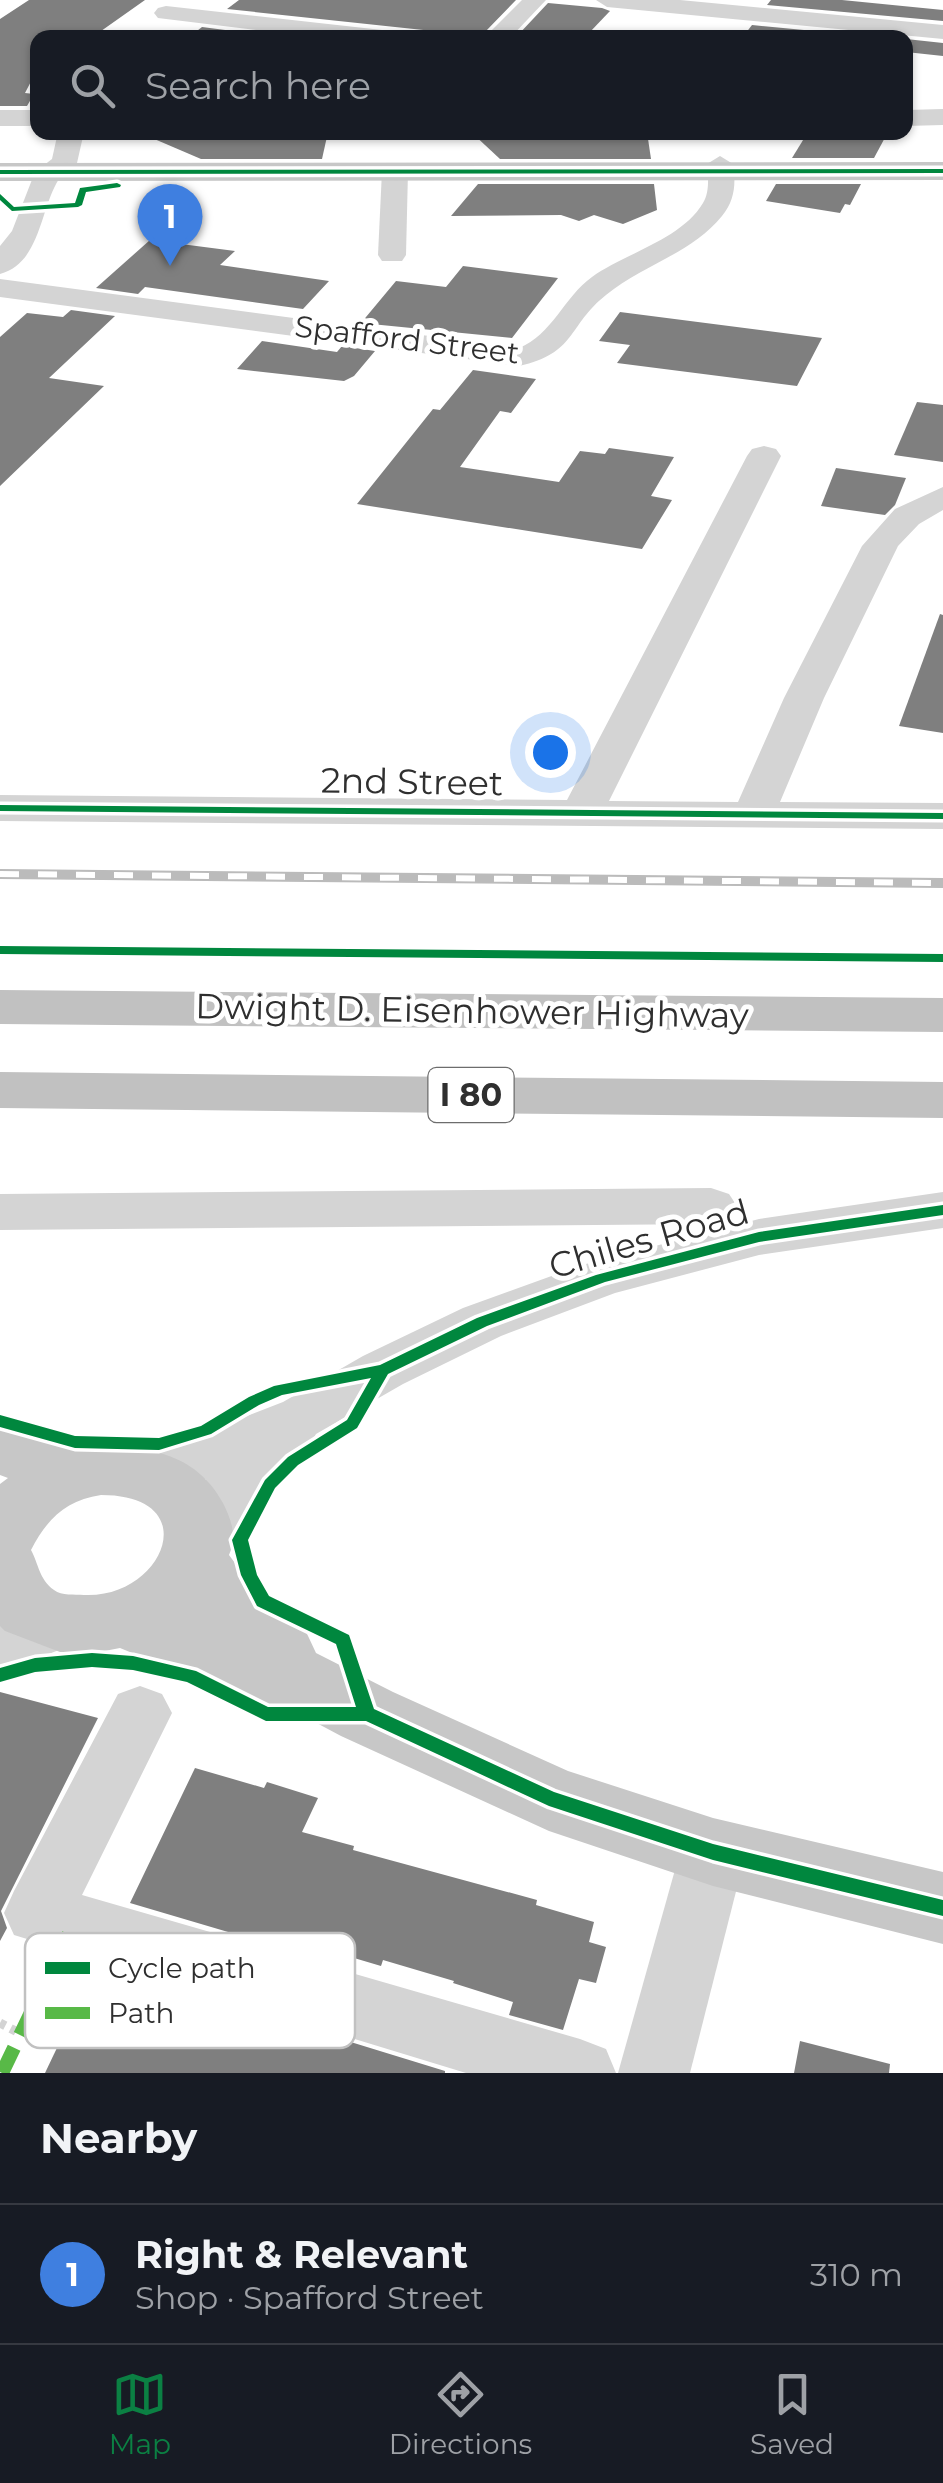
<!DOCTYPE html>
<meta charset="utf-8">
<style>
body{margin:0;font-family:Montserrat,sans-serif;background:#20242c;color:#f1f3f6}
.you{position:absolute;left:550px;top:752px;width:35px;height:35px;margin:-25px;border:8px solid #fff;border-radius:50%;background:#1a73e8;box-shadow:0 0 0 15px #1a73e833}
.badge{display:grid;place-items:center;width:65px;height:65px;border-radius:50%;background:#0b8043;color:#fff;font-size:32px;font-weight:700}
.pin{position:absolute;translate:-50% -82px;filter:drop-shadow(0 2px 5px #0008)}
.pin::after{content:'';position:absolute;top:52px;width:35px;height:30px;background:inherit;clip-path:polygon(0 0,100% 0,50% 100%)}
.list{margin:0;padding:0;list-style:none}
h2{display:flex;justify-content:space-between;align-items:center;height:130px;margin:0;padding:0 40px;font-size:42px}
h2 small{font-size:32px;font-weight:400;color:#9ea1a6}
.list li{display:grid;grid-template-columns:65px 1fr auto;gap:30px;align-items:center;box-sizing:border-box;height:140px;padding:0 40px;border-top:2px solid #363941}
.list b{display:block;font-size:38px;white-space:nowrap}
.list p{margin:0;font-size:32px;white-space:nowrap;color:#9ea1a6}
.list em{font-size:32px;font-style:normal;color:#9ea1a6}
.icon{flex:none;width:55px;height:55px;fill:none;stroke:currentColor;stroke-width:2;stroke-linecap:round;stroke-linejoin:round}
.map{position:relative;flex:none;width:943px;height:2073px;overflow:hidden}
.search{position:absolute;background:#171b24;box-shadow:0 2px 8px #0004;left:30px;right:30px;top:30px;height:110px;display:flex;align-items:center;gap:25px;box-sizing:border-box;padding:0 35px;border-radius:20px;color:#9ea1a6;font-size:38px}
.sheet{height:270px;background:#171b24}
nav{display:flex;justify-content:space-around;align-items:center;box-sizing:border-box;height:140px;border-top:2px solid #363941;background:#171b24;font-size:28px;color:#9ea1a6}
nav a{display:grid;justify-items:center;gap:5px}
nav .on{color:#0b8043}
.map>svg:first-child{display:block}
</style>
<div class="map">
<svg width="943" height="2073" viewBox="0 0 943 2073">
<rect width="100%" height="100%" fill="#fff"/>
<!-- building -->
<g fill="#7f7f7f">
<polygon points="29,0 145,0 94,36 38,38 38,68 25,93 34,94 27,106 0,106 0,19"/>
<polygon points="239,0 516,0 485,32 465,30 461,34 227,9"/>
<polygon points="771,0 842,0 943,10 943,21 767,5"/>
<polygon points="548,3 602,8 610,11 589,33 578,36 518,35"/>
<polygon points="752,25 888,38 742,38"/>
<polygon points="202,27 288,38 188,38"/>
<polygon points="906,39 943,43 943,56 906,52"/>
<polygon points="138,132 328,132 322,159 201,159"/>
<polygon points="471,132 647,132 651,159 500,159"/>
<polygon points="808,132 888,132 874,158 792,158"/>
<polygon points="478,184 654,184 657,210 623,224 594,215 579,221 561,215 451,216"/>
<polygon points="776,184 861,184 850,205 845,204 840,213 766,201"/>
<polygon points="150,240 235,251 220,265 329,281 303,309 145,287 138,294 96,288"/>
<polygon points="463,266 558,278 512,338 361,323 396,281 446,287"/>
<polygon points="71,310 115,316 49,378 104,386 0,486 0,337 27,313 63,317"/>
<polygon points="620,312 822,338 797,386 617,363 630,345 599,341"/>
<polygon points="262,341 337,352 342,346 375,351 354,376 344,381 237,369"/>
<polygon points="473,370 536,379 511,413 500,411 460,467 559,482 580,451 605,454 609,448 674,457 651,496 672,500 642,549 357,504 433,409 440,410"/>
<polygon points="917,402 943,405 943,462 894,455"/>
<polygon points="836,468 906,478 895,505 885,515 821,506"/>
<polygon points="940,614 943,615 943,733 899,726"/>
<polygon points="0,1692 98,1718 1,1911 7,1928 0,1941"/>
<polygon points="195,1768 264,1788 267,1782 318,1798 302,1832 354,1846 353,1850 537,1900 536,1905 594,1922 589,1942 606,1947 596,1983 579,1979 563,2030 509,2015 513,2002 453,1983 454,1981 383,1960 381,1966 317,1947 313,1957 130,1903"/>
<polygon points="97,1964 445,2071 445,2073 45,2073"/>
<polygon points="800,2041 890,2064 889,2073 794,2073"/>
</g>
<g fill="none" stroke-linecap="round" stroke-linejoin="round">
<!-- path -->
<polyline stroke="#d3d3d3" stroke-width="9" stroke-dasharray="6 6" stroke-linecap="butt" points="0,2023 21,2034"/>
<!-- minor -->
<g fill="#d4d4d4" fill-rule="evenodd">
<polygon points="522,0 546,0 510,38 484,38"/>
<polygon points="596,0 680,0 943,25 943,39 607,7"/>
<polygon points="166,6 391,31 403,38 323,38 158,18 154,13 158,8"/>
<polygon points="943,109 943,125 906,126 906,110"/>
<rect x="0" y="110" width="38" height="16"/>
<path d="M58,132H84L77,163C72,169 63,173 59,179C40,208 41,263 0,274V246L12,231L35,172L52,159Z"/>
<path d="M720,156L733,164C736,184 735,200 722,216C692,253 643,265 606,295C567,326 577,353 519,366L0,297V279L519,348C552,335 564,297 592,277C625,253 681,240 703,203C710,192 708,176 707,164Z"/>
<polygon points="395,163 408,171 406,255 402,261 382,261 378,255 382,171"/>
<polygon points="764,446 776,449 781,456 609,801 738,802 784,698 862,546 895,509 943,487 943,510 919,524 898,546 824,698 780,802 943,803 943,829 0,821 0,795 567,800 747,456 752,449"/>
<polygon points="711,1188 729,1194 737,1206 729,1218 711,1224 0,1230 0,1194"/>
<polygon points="943,1192 943,1228 759,1255 615,1293 501,1336 403,1384 316,1434 308,1448 246,1512 221,1553 200,1559 179,1553 170,1536 206,1479 136,1494 116,1488 107,1472 116,1456 179,1442 283,1402 363,1356 463,1308 582,1265 759,1219"/>
<polygon points="60,1598 82,1605 91,1623 82,1641 0,1673 0,1621"/>
<polygon points="140,1686 162,1694 172,1713 82,1895 580,2039 606,2049 616,2073 466,2073 14,1935 4,1913 14,1891 118,1694"/>
<polygon points="713,1822 737,1831 746,1852 690,2073 618,2073 680,1852 689,1831"/>
</g>
<!-- major -->
<g fill="#c7c7c7" fill-rule="evenodd">
<polygon points="943,162 943,180 0,181 0,163"/>
<path d="M0,1424C29,1433 59,1444 90,1445C144,1446 195,1451 223,1503C232,1521 237,1536 229,1555L249,1582L301,1621L316,1653L393,1692L568,1771L713,1818L943,1872V1944L713,1886L549,1831L341,1736L281,1704L247,1706L221,1697L181,1673L120,1648L94,1653L60,1652L5,1631L0,1626V1484L8,1478L0,1475ZM101,1495C207,1495 163,1599 84,1595C74,1594 62,1596 54,1590C39,1579 39,1565 31,1550C47,1519 66,1500 101,1495Z"/>
</g>
<!-- highway -->
<g fill="#c1c1c1" fill-rule="evenodd">
<polygon points="0,990 943,998 943,1032 0,1024"/>
<polygon points="0,1072 943,1082 943,1118 0,1108"/>
</g>
<!-- rail casing -->
<g stroke="#bbb" stroke-width="10">
<polyline id="rail" points="0,874 943,883"/>
</g>
<!-- rail -->
<use href="#rail" stroke="#fff" stroke-width="6" stroke-dasharray="19" stroke-linecap="butt"/>
<!-- quiet -->
<polyline stroke="#58b947" stroke-width="14" stroke-dasharray="28 14" stroke-linecap="butt" points="2,2073 74,1923"/>
<!-- cycleway casing -->
<g stroke="#fff" stroke-width="7">
<g id="cycleway">
<polygon points="943,169 943,173 0,174 0,170"/>
<polygon points="117,183 121,185 120,187 86,192 82,205 78,207 12,211 0,200 0,194 14,207 75,203 80,188"/>
<polygon points="0,805 943,813 943,819 0,811"/>
<polygon points="0,946 943,954 943,962 0,954"/>
<polygon points="943,1205 943,1215 759,1242 605,1282 487,1326 388,1374 357,1428 298,1465 275,1488 248,1540 257,1575 269,1596 349,1635 374,1709 554,1792 713,1844 943,1900 943,1916 713,1860 549,1806 366,1721 266,1721 187,1682 133,1670 92,1667 35,1672 0,1682 0,1668 35,1658 92,1653 133,1656 196,1671 268,1707 356,1707 336,1644 257,1606 241,1575 232,1540 265,1480 288,1457 347,1420 371,1378 282,1395 259,1405 211,1434 159,1450 75,1448 0,1427 0,1415 75,1436 159,1438 201,1426 249,1397 274,1386 380,1365 477,1318 596,1275 759,1232"/>
</g>
</g>
<!-- cycleway -->
<use href="#cycleway" fill="#00873e" fill-rule="evenodd"/>
</g>
<g text-anchor="middle" stroke-width="10" stroke-linejoin="round" paint-order="stroke">
<!-- far-street labels -->
<g font-size="30" fill="#2f2f2f" stroke="#fff">
<text transform="translate(407 340) rotate(7)" y="10">Spafford Street</text>
</g>
<!-- shield labels -->
<rect fill="#fff" stroke="#6d6d6d" stroke-width="2.5" x="428.5" y="1068" width="85" height="54" rx="8"/>
<g font-size="32" font-weight="bold" fill="#2f2f2f">
<text x="471" y="1106">I 80</text>
</g>
<!-- street labels -->
<g font-size="35" fill="#2f2f2f" stroke="#fff">
<text transform="translate(412 782) rotate(1)" y="12">2nd Street</text>
<text transform="translate(472 1011) rotate(1)" y="12">Dwight D. Eisenhower Highway</text>
<text transform="translate(649 1239) rotate(-16)" y="12">Chiles Road</text>
</g>
</g>
<!-- legend -->
<rect x="25" y="1933" width="330" height="115" rx="15" fill="#fff" stroke="#c1c1c1" stroke-width="2.5"/>
<rect x="45" y="1962" width="45" height="12" fill="#00873e"/>
<rect x="45" y="2007" width="45" height="12" fill="#58b947"/>
<g font-size="28" fill="#2f2f2f">
<text x="108" y="1978">Cycle path</text>
<text x="108" y="2023">Path</text>
</g>
</svg>
<div class="you"></div>
<div class="pin badge" style="left:170px;top:266px;background:#3f7fe0">1</div>
<div class="search"><svg class="icon" aria-label="search" viewBox="0 0 24 24"><circle cx="10" cy="10" r="6"/><path d="M15 15l6 6"/></svg>Search here</div>
</div>
<section class="sheet">
<h2>Nearby<small></small></h2>
<ul class="list">
<li><span class="badge" style="background:#3f7fe0">1</span><div><b>Right &amp; Relevant</b><p>Shop · Spafford Street</p></div><em>310 m</em></li>
</ul>
</section>
<nav>
<a class="on"><svg class="icon" aria-label="map" viewBox="0 0 24 24"><path d="M3 6l6-2 6 2 6-2v14l-6 2-6-2-6 2zM9 4v14M15 6v14"/></svg>Map</a>
<a><svg class="icon" aria-label="directions" viewBox="0 0 24 24"><path d="M12 3l9 9-9 9-9-9zM9 14v-3h6M13 9l2 2-2 2"/></svg>Directions</a>
<a><svg class="icon" aria-label="saved" viewBox="0 0 24 24"><path d="M7 4h10v16l-5-4-5 4z"/></svg>Saved</a>
</nav>
